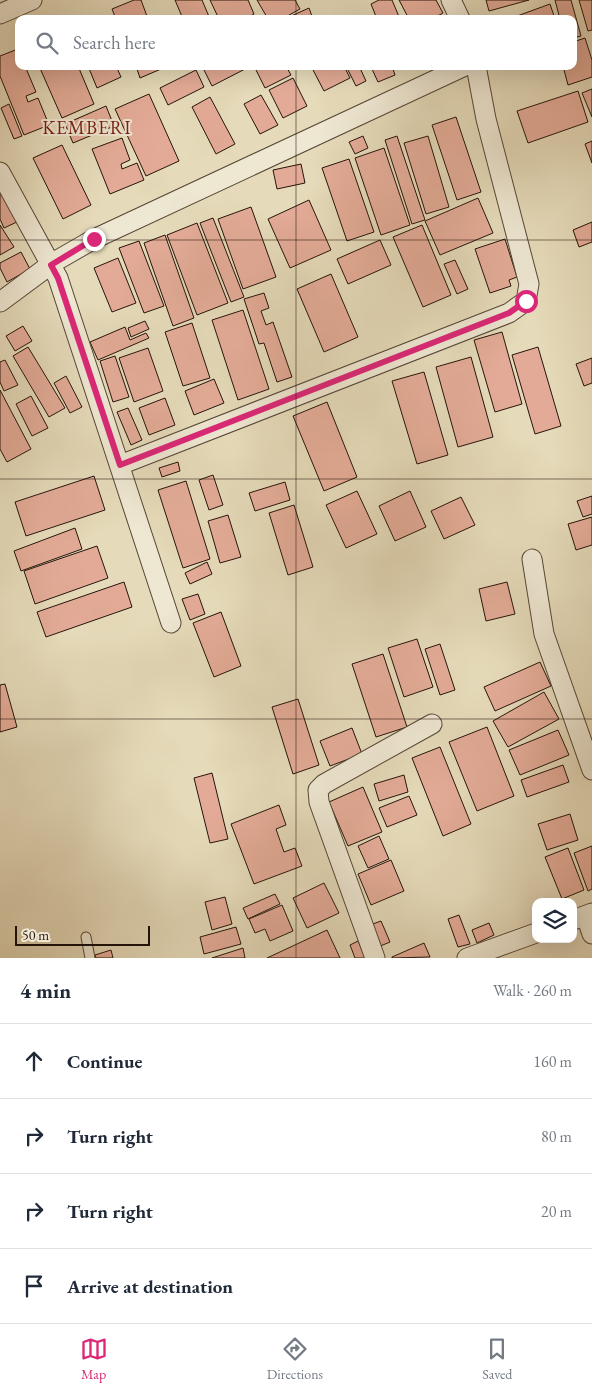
<!DOCTYPE html>
<meta charset="utf-8">
<style>
body{margin:0;font-family:"EB Garamond",serif;background:#f6f6f7;color:#1f2937}
.controls{position:absolute;right:15px;bottom:15px;display:grid;overflow:hidden;border-radius:10px;box-shadow:0 5px 20px #0002}
.controls button{width:45px;height:45px;display:grid;place-items:center;padding:0;border:0;border-bottom:1px solid #e0e1e3;background:#fff;color:#1f2937;font:25px sans-serif}
.scale{position:absolute;left:15px;bottom:12px;width:135px;box-sizing:border-box;padding-left:5px;border:2px solid #26140b;border-top:0;font-size:14px;line-height:18px;white-space:nowrap;color:#26140b;-webkit-text-stroke:4px #eee7d2;paint-order:stroke}
.stop{position:absolute;width:15px;height:15px;margin:-11px;border:4px solid #db2777;border-radius:50%;background:#fff}
.stop.end{background:#db2777;border-color:#fff;box-shadow:0 1px 5px #0008}
.list{margin:0;padding:0;list-style:none}
h2{display:flex;justify-content:space-between;align-items:center;height:65px;margin:0;padding:0 20px;font-size:21px}
h2 small{font-size:16px;font-weight:400;color:#747a83}
.list li{display:grid;grid-template-columns:32px 1fr auto;gap:15px;align-items:center;box-sizing:border-box;height:75px;padding:0 20px;border-top:1px solid #e0e1e3}
.list b{display:block;font-size:19px;white-space:nowrap}
.list em{font-size:16px;font-style:normal;color:#747a83}
.icon{flex:none;width:28px;height:28px;fill:none;stroke:currentColor;stroke-width:2;stroke-linecap:round;stroke-linejoin:round}
.map{position:relative;flex:none;width:592px;height:958px;overflow:hidden}
.search{position:absolute;background:#fff;box-shadow:0 5px 20px #0002;left:15px;right:15px;top:15px;height:55px;display:flex;align-items:center;gap:12px;box-sizing:border-box;padding:0 18px;border-radius:10px;color:#747a83;font-size:19px}
.sheet{height:365px;background:#fff}
nav{display:flex;justify-content:space-around;align-items:center;box-sizing:border-box;height:70px;border-top:1px solid #e0e1e3;background:#fff;font-size:14px;color:#747a83}
nav a{display:grid;justify-items:center;gap:2px}
nav .on{color:#db2777}
.map>svg:first-child{display:block}
</style>
<div class="map">
<svg width="592" height="958" viewBox="0 0 592 958">
<rect width="100%" height="100%" fill="#e5dab9"/>
<filter id="stains"><feTurbulence type="fractalNoise" baseFrequency=".004" numOctaves="4"/><feColorMatrix values="0 0 0 0 .2 0 0 0 0 .09 0 0 0 0 .02 0 0 0 .5 -.17"/></filter>
<radialGradient id="worn" r=".72"><stop offset=".6" stop-color="#630" stop-opacity="0"/><stop offset="1" stop-color="#630" stop-opacity=".3"/></radialGradient>
<!-- building -->
<g fill="#e3ab97" stroke="#26140b">
<polygon points="134,0 141,0 148,19 116,19 112,9"/>
<polygon points="175,0 202,0 210,19 183,19"/>
<polygon points="210,0 248,0 254,14 245,19 219,19"/>
<polygon points="257,0 295,0 300,9 282,19 268,19"/>
<polygon points="379,0 392,0 400,19 377,19 371,4"/>
<polygon points="399,0 436,0 443,13 432,19 409,19"/>
<polygon points="486,0 529,0 489,11"/>
<polygon points="555,0 571,0 581,36 573,38 573,19 560,19"/>
<polygon points="579,0 592,0 592,30 588,31"/>
<polygon points="550,4 555,19 509,19"/>
<polygon points="309,8 313,19 289,19 289,17"/>
<polygon points="585,38 592,60 592,77 568,85 563,66 573,66 573,42"/>
<polygon points="18,49 19,66 25,66 36,92 26,96 28,102 38,98 49,125 24,135 0,76 0,56"/>
<polygon points="39,66 78,66 94,104 62,118"/>
<polygon points="88,66 116,66 121,77 97,88"/>
<polygon points="136,66 168,66 140,78"/>
<polygon points="206,66 246,66 247,68 212,86 203,68"/>
<polygon points="254,66 286,66 291,75 265,88"/>
<polygon points="311,66 344,66 350,78 324,91"/>
<polygon points="346,66 359,66 366,81 356,86"/>
<polygon points="378,66 392,66 395,75 378,82 372,69"/>
<polygon points="196,70 204,87 168,105 160,88"/>
<polygon points="293,78 307,106 283,118 269,90"/>
<polygon points="592,89 592,117 582,93"/>
<polygon points="578,91 588,122 528,143 517,111"/>
<polygon points="149,94 179,161 146,176 115,109"/>
<polygon points="261,95 278,125 260,134 244,104"/>
<polygon points="210,97 235,144 216,154 192,107"/>
<polygon points="9,104 22,136 14,139 1,108"/>
<polygon points="106,106 114,126 73,143 65,124"/>
<polygon points="456,117 481,192 457,200 432,125"/>
<polygon points="363,136 368,148 355,154 349,142"/>
<polygon points="397,136 425,220 412,224 385,140"/>
<polygon points="428,136 449,207 426,214 404,143"/>
<polygon points="122,138 130,160 121,164 122,169 137,163 144,180 110,194 92,149"/>
<polygon points="592,141 592,163 585,144"/>
<polygon points="62,145 91,205 63,219 33,158"/>
<polygon points="384,148 410,225 381,235 355,158"/>
<polygon points="349,159 374,232 347,241 322,168"/>
<polygon points="301,164 305,183 277,189 273,170"/>
<polygon points="0,182 19,221 4,228 0,219"/>
<polygon points="478,198 493,233 440,255 425,221"/>
<polygon points="309,200 331,250 290,268 268,219"/>
<polygon points="251,207 276,277 243,289 218,219"/>
<polygon points="213,218 244,297 231,302 200,223"/>
<polygon points="592,222 592,242 579,247 573,230"/>
<polygon points="197,223 228,303 197,315 167,235"/>
<polygon points="0,225 14,247 0,255"/>
<polygon points="422,225 451,295 423,307 393,237"/>
<polygon points="165,235 194,318 173,326 144,243"/>
<polygon points="505,239 517,277 509,280 511,286 490,293 475,249"/>
<polygon points="380,240 391,265 348,284 337,259"/>
<polygon points="139,241 164,306 144,313 119,248"/>
<polygon points="21,252 30,269 7,282 0,268 0,263"/>
<polygon points="118,258 136,303 112,312 94,268"/>
<polygon points="455,260 468,289 457,294 444,264"/>
<polygon points="331,274 358,337 324,352 297,289"/>
<polygon points="264,293 269,308 261,311 266,325 273,322 292,377 277,382 264,343 259,344 244,299"/>
<polygon points="243,310 269,389 238,400 212,320"/>
<polygon points="145,321 149,329 131,337 128,328"/>
<polygon points="192,323 210,378 183,386 165,332"/>
<polygon points="23,326 32,341 15,351 6,336"/>
<polygon points="125,327 130,340 146,333 149,338 98,360 90,342"/>
<polygon points="502,332 522,404 495,412 474,340"/>
<polygon points="28,347 65,408 49,417 13,356"/>
<polygon points="538,347 561,426 535,434 512,355"/>
<polygon points="148,348 163,391 134,402 119,358"/>
<polygon points="115,356 129,397 113,402 100,361"/>
<polygon points="471,357 493,437 458,447 436,367"/>
<polygon points="592,358 592,383 584,386 576,364"/>
<polygon points="5,360 18,385 4,391 0,382 0,362"/>
<polygon points="424,372 448,455 417,464 392,381"/>
<polygon points="66,376 82,407 70,413 54,383"/>
<polygon points="214,379 224,403 194,415 185,391"/>
<polygon points="0,390 31,449 7,462 0,449"/>
<polygon points="31,396 48,428 32,436 16,404"/>
<polygon points="165,398 175,425 149,435 139,408"/>
<polygon points="327,402 357,477 324,491 293,416"/>
<polygon points="128,408 142,440 131,445 117,412"/>
<polygon points="178,462 180,471 162,477 159,468"/>
<polygon points="213,475 223,505 209,510 199,480"/>
<polygon points="94,476 105,510 26,536 15,502"/>
<polygon points="186,481 210,559 183,568 158,490"/>
<polygon points="285,482 290,500 255,511 249,493"/>
<polygon points="357,491 377,534 346,548 326,505"/>
<polygon points="410,491 426,527 395,541 379,506"/>
<polygon points="592,496 592,514 583,517 577,501"/>
<polygon points="461,497 475,525 444,539 431,511"/>
<polygon points="294,505 313,567 288,575 269,513"/>
<polygon points="228,515 241,557 220,563 208,521"/>
<polygon points="592,517 592,545 576,550 568,524"/>
<polygon points="75,528 82,549 21,571 14,551"/>
<polygon points="97,546 108,578 35,604 24,571"/>
<polygon points="207,562 212,574 190,584 185,573"/>
<polygon points="124,582 132,607 46,637 37,612"/>
<polygon points="507,582 515,614 486,621 479,589"/>
<polygon points="198,594 205,614 190,620 182,599"/>
<polygon points="221,612 241,666 214,677 193,623"/>
<polygon points="417,639 433,687 404,697 388,648"/>
<polygon points="440,644 455,690 440,695 425,649"/>
<polygon points="383,654 407,727 376,737 352,664"/>
<polygon points="540,662 551,686 495,711 484,687"/>
<polygon points="5,684 17,727 0,732 0,685"/>
<polygon points="544,692 559,719 508,747 493,721"/>
<polygon points="298,699 319,765 293,774 272,707"/>
<polygon points="487,727 514,796 477,811 449,742"/>
<polygon points="352,728 362,754 330,766 320,741"/>
<polygon points="558,730 569,755 520,775 509,750"/>
<polygon points="440,747 471,824 443,836 412,758"/>
<polygon points="563,765 569,782 527,797 521,780"/>
<polygon points="212,773 228,839 210,843 194,778"/>
<polygon points="404,775 408,792 379,801 374,784"/>
<polygon points="363,787 382,832 348,846 329,802"/>
<polygon points="409,796 417,815 387,827 379,808"/>
<polygon points="279,805 286,825 276,829 284,852 295,848 302,866 254,884 231,824"/>
<polygon points="570,814 578,840 547,850 538,824"/>
<polygon points="379,836 389,859 368,868 358,846"/>
<polygon points="592,846 592,889 588,891 574,853"/>
<polygon points="568,848 584,890 562,899 545,857"/>
<polygon points="391,860 404,891 371,905 358,874"/>
<polygon points="324,883 339,913 307,928 293,898"/>
<polygon points="275,894 280,904 248,919 243,908"/>
<polygon points="225,897 232,924 212,930 205,902"/>
<polygon points="282,905 293,931 270,941 265,929 255,933 249,919"/>
<polygon points="459,915 470,944 458,947 448,919"/>
<polygon points="381,921 390,942 378,947 370,925"/>
<polygon points="489,923 494,935 477,943 472,930"/>
<polygon points="236,927 241,944 204,954 200,937"/>
<polygon points="327,930 340,958 267,958"/>
<polygon points="358,941 365,957 364,958 355,958 350,945"/>
<polygon points="424,943 430,957 392,958 392,957"/>
<polygon points="243,948 245,958 212,958"/>
<polygon points="111,950 113,958 96,958 95,955"/>
</g>
<g fill="none" stroke-linecap="round" stroke-linejoin="round">
<!-- lane casing -->
<g stroke="#564636" stroke-width="11">
<polyline id="lane" points="86,937 90,958"/>
</g>
<!-- street casing -->
<g stroke="#564636" stroke-width="21">
<g id="street">
<polyline points="451,0 460,19"/>
<polyline points="0,14 32,0"/>
<polyline points="0,172 58,278 171,623"/>
<polyline points="0,302 54,262 94,239 465,66"/>
<polyline points="120,465 509,313 526,301 529,284 486,119 476,66"/>
<polyline points="532,559 544,634 592,770"/>
<polyline points="586,916 592,934"/>
<polyline points="573,920 592,913"/>
<polyline points="375,958 319,802 318,790 324,784 432,724"/>
<polyline points="467,958 536,933"/>
</g>
</g>
<!-- lane -->
<use href="#lane" stroke="#eee7d2" stroke-width="9"/>
<!-- street -->
<use href="#street" stroke="#eee7d2" stroke-width="19"/>
</g>
<g fill="none" stroke-linecap="round" stroke-linejoin="round">
<!-- route -->
<polyline stroke="#db2777" stroke-width="6" points="94,239 51,265 58,278 120,465 509,313 526,301"/>
</g>
<!-- grid -->
<path fill="none" stroke="#26140b" stroke-width="1" stroke-opacity="0.55" d="M296,0V19M296,66V958M0,240H592M0,479H592M0,719H592"/>
<g text-anchor="middle" stroke-width="4" stroke-linejoin="round" paint-order="stroke">
<!-- neighbourhood labels -->
<g font-size="19" letter-spacing="1" fill="#7a1f14" stroke="#eee7d2">
<text x="87" y="134">KEMBERI</text>
</g>
</g>
<rect width="100%" height="100%" filter="url(#stains)"/>
<rect width="100%" height="100%" fill="url(#worn)"/>
</svg>
<div class="controls">
<button><svg class="icon" aria-label="layers" viewBox="0 0 24 24"><path d="M12 4l9 5-9 5-9-5zM3 14l9 5 9-5"/></svg></button>
</div>
<div class="scale">50 m</div>
<div class="stop" style="left:526px;top:301px"></div>
<div class="stop end" style="left:94px;top:239px"></div>
<div class="search"><svg class="icon" aria-label="search" viewBox="0 0 24 24"><circle cx="10" cy="10" r="6"/><path d="M15 15l6 6"/></svg>Search here</div>
</div>
<section class="sheet">
<h2>4 min<small>Walk · 260 m</small></h2>
<ul class="list">
<li><svg class="icon" aria-label="ahead" viewBox="0 0 24 24"><path d="M12 20V5M6 11l6-6 6 6"/></svg><div><b>Continue</b></div><em>160 m</em></li>
<li><svg class="icon" aria-label="right" viewBox="0 0 24 24"><path d="M7 20v-9h11M14 6l5 5-5 5"/></svg><div><b>Turn right</b></div><em>80 m</em></li>
<li><svg class="icon" aria-label="right" viewBox="0 0 24 24"><path d="M7 20v-9h11M14 6l5 5-5 5"/></svg><div><b>Turn right</b></div><em>20 m</em></li>
<li><svg class="icon" aria-label="arrive" viewBox="0 0 24 24"><path d="M6 21V4h12l-3 4 3 4H6"/></svg><div><b>Arrive at destination</b></div></li>
</ul>
</section>
<nav>
<a class="on"><svg class="icon" aria-label="map" viewBox="0 0 24 24"><path d="M3 6l6-2 6 2 6-2v14l-6 2-6-2-6 2zM9 4v14M15 6v14"/></svg>Map</a>
<a><svg class="icon" aria-label="directions" viewBox="0 0 24 24"><path d="M12 3l9 9-9 9-9-9zM9 14v-3h6M13 9l2 2-2 2"/></svg>Directions</a>
<a><svg class="icon" aria-label="saved" viewBox="0 0 24 24"><path d="M7 4h10v16l-5-4-5 4z"/></svg>Saved</a>
</nav>
